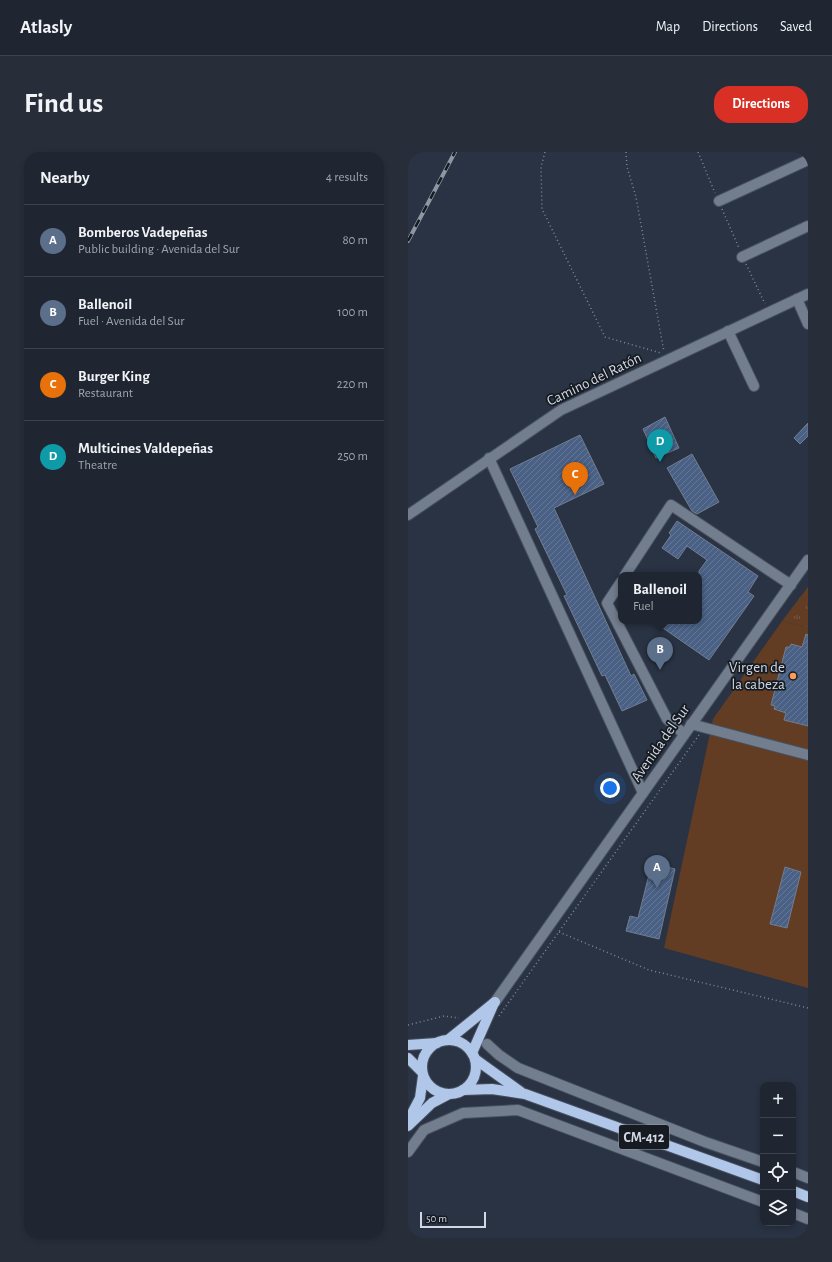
<!DOCTYPE html>
<meta charset="utf-8">
<style>
body{margin:0;font-family:"Alegreya Sans",sans-serif;background:#272e3a;color:#f1f3f6}
.controls{position:absolute;right:12px;bottom:12px;display:grid;overflow:hidden;border-radius:8px;box-shadow:0 2px 6px #0003}
.controls button{width:36px;height:36px;display:grid;place-items:center;padding:0;border:0;border-bottom:1px solid #3c434d;background:#1f2632;color:#f1f3f6;font:20px sans-serif}
.scale{position:absolute;left:12px;bottom:10px;width:66px;box-sizing:border-box;padding-left:4px;border:2px solid #d2d8e3;border-top:0;font-size:11px;line-height:14px;white-space:nowrap;color:#d2d8e3;-webkit-text-stroke:3px #161b22;paint-order:stroke}
.you{position:absolute;left:202px;top:636px;width:14px;height:14px;margin:-10px;border:3px solid #fff;border-radius:50%;background:#1a73e8;box-shadow:0 0 0 6px #1a73e833}
.badge{display:grid;place-items:center;width:26px;height:26px;border-radius:50%;background:#d93025;color:#fff;font-size:13px;font-weight:700}
.pin{position:absolute;translate:-50% -33px;filter:drop-shadow(0 1px 2px #0008)}
.pin::after{content:'';position:absolute;top:21px;width:14px;height:12px;background:inherit;clip-path:polygon(0 0,100% 0,50% 100%)}
.popup{position:absolute;left:210px;top:420px;width:84px;height:52px;box-sizing:border-box;display:grid;place-content:center;border-radius:8px;background:#1f2632;filter:drop-shadow(0 1px 3px #0005);font-size:13px;white-space:nowrap;color:#a1a5ac}
.popup b{font-size:15px;color:#f1f3f6}
.popup::after{content:'';position:absolute;left:50%;top:100%;margin-left:-8px;border:8px solid transparent;border-top-color:#1f2632}
.list{margin:0;padding:0;list-style:none}
h2{display:flex;justify-content:space-between;align-items:center;height:52px;margin:0;padding:0 16px;font-size:17px}
h2 small{font-size:13px;font-weight:400;color:#a1a5ac}
.list li{display:grid;grid-template-columns:26px 1fr auto;gap:12px;align-items:center;box-sizing:border-box;height:72px;padding:0 16px;border-top:1px solid #3c434d}
.list b{display:block;font-size:15px;white-space:nowrap}
.list p{margin:0;font-size:13px;white-space:nowrap;color:#a1a5ac}
.list em{font-size:13px;font-style:normal;color:#a1a5ac}
.icon{flex:none;width:22px;height:22px;fill:none;stroke:currentColor;stroke-width:2;stroke-linecap:round;stroke-linejoin:round}
.map{position:relative;flex:none;width:400px;height:1086px;overflow:hidden;border-radius:16px}
header{display:flex;align-items:center;gap:24px;box-sizing:border-box;height:56px;padding:0 20px;background:#1f2632;border-bottom:1px solid #3c434d}
header strong{font-size:19px}
nav{display:flex;gap:22px;margin-inline-start:auto;font-size:14px}
.intro{display:flex;align-items:center;justify-content:space-between;box-sizing:border-box;height:96px;padding:0 24px}
h1{margin:0;font-size:28px}
.button{padding:10px 18px;border-radius:16px;background:#d93025;color:#fff;font-size:14px;font-weight:700}
main{display:flex;gap:24px;padding:0 24px}
aside{flex:1;background:#1f2632;border-radius:16px;box-shadow:0 2px 6px #0003}
.map>svg:first-child{display:block}
</style>
<header>
<strong>Atlasly</strong>
<nav><a>Map</a><a>Directions</a><a>Saved</a></nav>
</header>
<div class="intro"><h1>Find us</h1><a class="button">Directions</a></div>
<main>
<aside>
<h2>Nearby<small>4 results</small></h2>
<ul class="list">
<li><span class="badge" style="background:#5c6f8a">A</span><div><b>Bomberos Vadepeñas</b><p>Public building · Avenida del Sur</p></div><em>80 m</em></li>
<li><span class="badge" style="background:#5c6f8a">B</span><div><b>Ballenoil</b><p>Fuel · Avenida del Sur</p></div><em>100 m</em></li>
<li><span class="badge" style="background:#e8710a">C</span><div><b>Burger King</b><p>Restaurant</p></div><em>220 m</em></li>
<li><span class="badge" style="background:#0f9aa8">D</span><div><b>Multicines Valdepeñas</b><p>Theatre</p></div><em>250 m</em></li>
</ul>
</aside>
<div class="map">
<svg width="400" height="1086" viewBox="0 0 400 1086">
<defs>
<pattern id="grass-tufts" width="24" height="20" patternUnits="userSpaceOnUse"><rect width="24" height="20" fill="#623c23"/><path d="M3 7l-1-3M5 7V3M7 7l1-3M15 17l-1-3M17 17v-4M19 17l1-3" fill="none" stroke="#785743"/></pattern>
<pattern id="building-hatch" width="6" height="6" patternUnits="userSpaceOnUse"><rect width="6" height="6" fill="#4a6185"/><path d="M-1 1l2-2M0 6l6-6M5 7l2-2" fill="none" stroke="#637796"/></pattern>
</defs>
<rect width="100%" height="100%" fill="#293343"/>
<!-- grass -->
<polygon fill="url(#grass-tufts)" points="400,435 400,476 374,469"/>
<!-- pitch -->
<polygon fill="#623c23" points="374,469 400,476 400,836 256,796 305,567"/>
<!-- building -->
<g fill="url(#building-hatch)" stroke="#717d8f">
<polygon points="257,265 271,296 248,306 235,277"/>
<polygon points="400,271 400,284 392,292 386,286"/>
<polygon points="172,283 196,332 146,356 223,524 226,522 239,548 214,559 197,523 194,524 156,444 159,443 127,377 130,375 102,317"/>
<polygon points="284,302 311,350 289,362 284,359 259,316"/>
<polygon points="269,369 350,424 340,440 346,444 301,508 252,474 256,469 291,469 291,419 299,408 279,394 270,407 254,396 263,383 261,381"/>
<polygon points="398,482 400,483 400,574 376,568 378,561 366,557 367,554 363,553 378,495 382,495 383,492 394,495"/>
<polygon points="244,711 267,717 251,787 218,779 222,764 230,766"/>
<polygon points="377,715 393,720 379,776 362,772"/>
</g>
<g fill="none" stroke-linecap="round" stroke-linejoin="round">
<!-- minor casing -->
<g stroke="#475160" stroke-width="12">
<g id="minor">
<polyline points="311,49 400,8"/>
<polyline points="334,105 400,74"/>
<polyline points="389,147 400,172"/>
<polyline points="320,179 346,234"/>
<polyline points="81,306 235,641"/>
<polyline points="0,363 153,258 400,142"/>
<polyline points="217,423 263,353 383,433"/>
<polyline points="213,430 199,451 259,567 276,582"/>
<polyline points="283,572 400,603"/>
<polyline points="87,850 400,408"/>
<polyline points="79,892 91,903 110,916 297,990 355,1010"/>
<polyline points="0,1000 16,978 55,961 110,958 355,1050"/>
<polyline points="385,1020 400,1026"/>
<polyline points="385,1061 400,1067"/>
</g>
</g>
<!-- major casing -->
<g stroke="#475160" stroke-width="12">
<g id="major">
<circle cx="41" cy="915" r="27"/>
<polyline points="40,888 87,850"/>
<polyline points="0,893 29,891"/>
<polyline points="64,901 86,851"/>
<polyline points="0,906 14,920"/>
<polyline points="67,907 113,940"/>
<polyline points="55,938 84,937 117,942 355,1028"/>
<polyline points="0,969 12,946 15,924"/>
<polyline points="0,974 24,951 41,942"/>
<polyline points="385,1039 400,1045"/>
</g>
</g>
<!-- path -->
<g stroke="#808895" stroke-width="1.5" stroke-dasharray="1 3" stroke-linecap="butt">
<polyline points="137,0 133,15 134,57 197,185 253,201"/>
<polyline points="218,0 219,15 228,45 256,200"/>
<polyline points="290,0 307,41"/>
<polyline points="314,57 331,96"/>
<polyline points="338,112 357,152"/>
<polyline points="151,780 241,818 400,856"/>
<polyline points="91,864 291,583"/>
<polyline points="0,873 36,864 51,866"/>
</g>
<!-- minor -->
<use href="#minor" stroke="#727d8e" stroke-width="10"/>
<!-- major -->
<use href="#major" stroke="#b1c7ea" stroke-width="10"/>
<!-- rail casing -->
<g stroke="#8f96a3" stroke-width="4">
<polyline id="rail" points="0,89 47,0"/>
</g>
<!-- rail -->
<use href="#rail" stroke="#161b22" stroke-width="2.5" stroke-dasharray="8" stroke-linecap="butt"/>
</g>
<!-- markers -->
<circle fill="#fe9c57" stroke="#161b22" stroke-width="1.5" cx="385" cy="524" r="4"/>
<g text-anchor="middle" stroke-width="3.5" stroke-linejoin="round" paint-order="stroke">
<!-- shield labels -->
<rect fill="#161b22" stroke="#9a9fa9" stroke-width="1" x="211" y="973" width="50" height="24" rx="3"/>
<g font-size="14" font-weight="bold" fill="#d2d8e3">
<text x="236" y="990">CM-412</text>
</g>
<!-- street labels -->
<g font-size="15" fill="#d2d8e3" stroke="#161b22">
<text transform="translate(186 227) rotate(-26)" y="5">Camino del Ratón</text>
<text transform="translate(252 591) rotate(-55)" y="5">Avenida del Sur</text>
</g>
<!-- poi labels -->
<g font-size="15" fill="#d2d8e3" stroke="#161b22" text-anchor="end">
<text x="377" y="520">Virgen de<tspan x="377" dy="17">la cabeza</tspan></text>
</g>
</g>
</svg>
<div class="controls">
<button>+</button>
<button>−</button>
<button><svg class="icon" aria-label="locate" viewBox="0 0 24 24"><circle cx="12" cy="12" r="6"/><path d="M12 2v4M12 18v4M2 12h4M18 12h4"/></svg></button>
<button><svg class="icon" aria-label="layers" viewBox="0 0 24 24"><path d="M12 4l9 5-9 5-9-5zM3 14l9 5 9-5"/></svg></button>
</div>
<div class="scale">50 m</div>
<div class="you"></div>
<div class="pin badge" style="left:249px;top:736px;background:#5c6f8a">A</div>
<div class="pin badge" style="left:252px;top:518px;background:#5c6f8a">B</div>
<div class="popup"><b>Ballenoil</b>Fuel</div>
<div class="pin badge" style="left:167px;top:343px;background:#e8710a">C</div>
<div class="pin badge" style="left:252px;top:310px;background:#0f9aa8">D</div>
</div>
</main>
